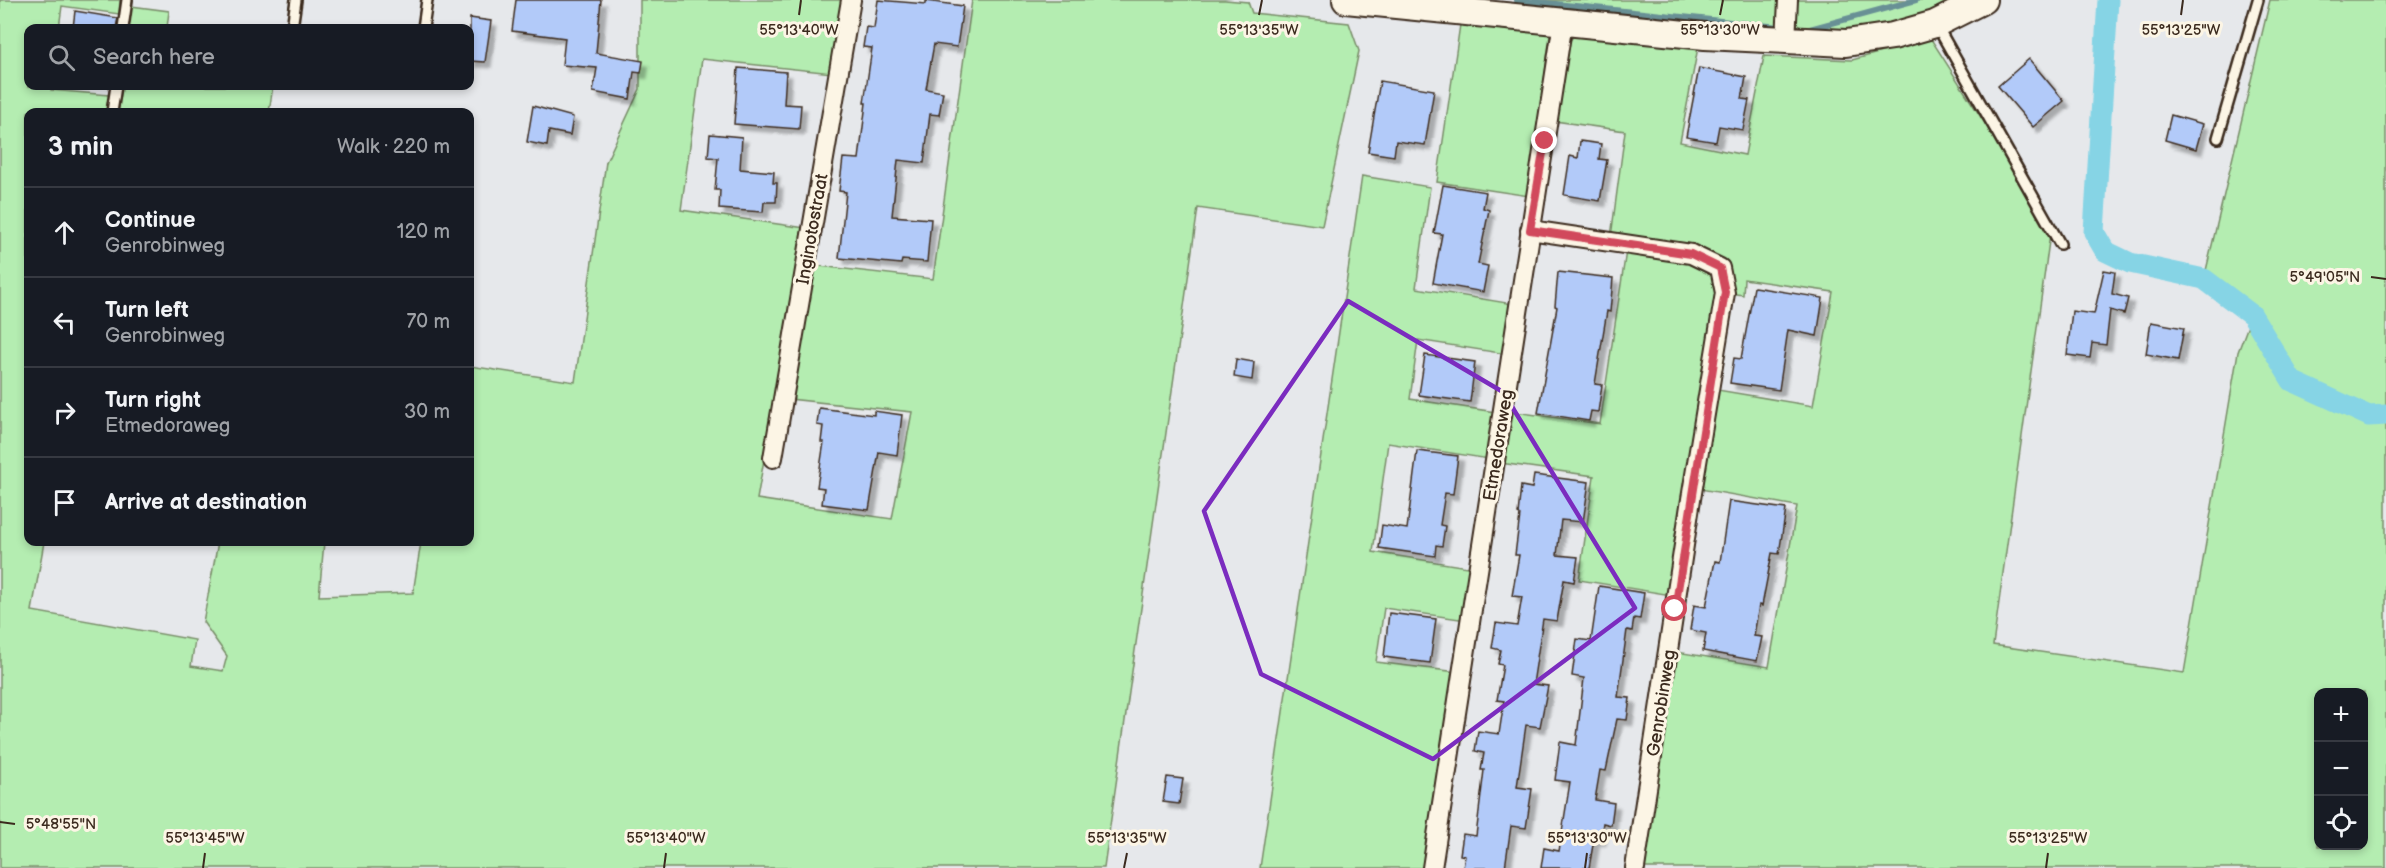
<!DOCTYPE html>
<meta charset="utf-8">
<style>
body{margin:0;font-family:"Balsamiq Sans",sans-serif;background:#20242c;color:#f1f3f6}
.controls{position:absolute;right:18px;bottom:18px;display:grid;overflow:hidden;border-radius:12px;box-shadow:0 3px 9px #0003}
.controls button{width:54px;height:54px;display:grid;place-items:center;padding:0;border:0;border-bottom:2px solid #363941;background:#171b24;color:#f1f3f6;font:30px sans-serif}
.stop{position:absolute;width:18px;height:18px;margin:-14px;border:4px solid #d1495b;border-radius:50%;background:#fff}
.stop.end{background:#d1495b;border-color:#fff;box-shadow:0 2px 6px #0008}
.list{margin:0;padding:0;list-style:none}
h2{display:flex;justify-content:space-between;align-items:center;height:78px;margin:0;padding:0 24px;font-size:26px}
h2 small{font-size:20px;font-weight:400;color:#9ea1a6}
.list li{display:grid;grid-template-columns:39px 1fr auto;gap:18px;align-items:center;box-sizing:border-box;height:90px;padding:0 24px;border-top:2px solid #363941}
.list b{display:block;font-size:22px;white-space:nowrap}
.list p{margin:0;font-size:20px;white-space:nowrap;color:#9ea1a6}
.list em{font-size:20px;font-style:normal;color:#9ea1a6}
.icon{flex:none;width:33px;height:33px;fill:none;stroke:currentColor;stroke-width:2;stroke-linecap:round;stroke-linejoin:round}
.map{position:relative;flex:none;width:2386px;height:868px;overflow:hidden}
.search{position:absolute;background:#171b24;box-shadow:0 3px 9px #0003;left:24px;top:24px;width:450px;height:66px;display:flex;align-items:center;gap:15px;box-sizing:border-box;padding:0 21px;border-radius:12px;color:#9ea1a6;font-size:22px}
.panel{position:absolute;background:#171b24;box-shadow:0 3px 9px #0003;left:24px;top:108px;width:450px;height:438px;border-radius:12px}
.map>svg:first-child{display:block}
</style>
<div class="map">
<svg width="2386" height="868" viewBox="0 0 2386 868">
<defs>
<filter id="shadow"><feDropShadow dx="5.5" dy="5.5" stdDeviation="1.5" flood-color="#0004"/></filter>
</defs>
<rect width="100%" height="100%" fill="#e6e8eb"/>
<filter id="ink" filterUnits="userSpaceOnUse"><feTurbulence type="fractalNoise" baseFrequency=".0167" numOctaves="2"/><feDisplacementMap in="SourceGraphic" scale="12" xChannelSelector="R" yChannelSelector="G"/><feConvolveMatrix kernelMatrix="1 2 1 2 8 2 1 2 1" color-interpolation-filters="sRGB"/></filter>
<g filter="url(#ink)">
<!-- green -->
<g fill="#b4edb1" stroke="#788c68" stroke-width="1.5" fill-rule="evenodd">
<polygon points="0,0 120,0 119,14 62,6 59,28 28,28 28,86 51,86 51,90 109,95 107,112 28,112 28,542 44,542 32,611 195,640 191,666 223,671 227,656 203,622 218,542 324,542 319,596 413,593 421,542 470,542 470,366 575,382 606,162 640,89 640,0 846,0 832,73 702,59 681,210 805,228 757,499 892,519 912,412 789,399 810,265 933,279 972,0 1225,0 1248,2 1252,13 1349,23 1359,51 1322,226 1198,208 1104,868 0,868"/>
<polygon points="1517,0 1781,0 1779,27"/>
<polygon points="1792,0 1968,0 1894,28 1805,33 1795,22"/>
<path d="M2270,0H2386V868H1642L1677,652L1769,667L1797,506L1700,489L1718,390L1813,406L1833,292L1744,279L1743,295L1729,293L1724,267L1611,237L1625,131L1555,121L1568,43L1575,34L1699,42L1680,142L1745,155L1764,56L1852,60L1931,39L2051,227L1993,645L2184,673L2238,352L2252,315L2204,279ZM2318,692H2364V846H2318Z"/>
<polygon points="131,6 169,11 167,28 128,28"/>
<polygon points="1461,18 1542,27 1550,35 1529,196 1437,182"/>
<polygon points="121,86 273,86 269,112 117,112"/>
<polygon points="1362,176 1430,187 1416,288 1513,304 1506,354 1418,340 1410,399 1495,412 1489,459 1388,443 1373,552 1474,568 1466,620 1384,608 1376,662 1457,672 1426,868 1260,868"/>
<polygon points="1626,251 1692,260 1712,275 1720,296 1671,595 1579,580 1594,476 1500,463 1508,411 1600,424"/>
</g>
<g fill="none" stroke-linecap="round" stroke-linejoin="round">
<!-- stream -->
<g stroke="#689095" stroke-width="6">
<polyline points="1517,0 1779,27"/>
<polyline points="1810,29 1916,0"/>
</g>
<!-- canal -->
<polyline stroke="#86d4e5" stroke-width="21" points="2108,0 2094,232 2105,251 2130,263 2204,279 2252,315 2292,381 2369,416 2386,415"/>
</g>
<!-- building -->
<g fill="#b2caf9" stroke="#3b2a1e" stroke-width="1.5" filter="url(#shadow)">
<polygon points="516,0 601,0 596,53 643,61 641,73 634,72 630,99 593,92 597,68 562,65 565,38 512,31"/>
<polygon points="878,0 926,4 926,1 963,6 957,47 934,44 926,89 943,92 939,115 930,114 924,163 898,160 892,216 931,219 927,262 902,260 901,264 839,258 846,192 839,191 843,158 859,159 866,103 864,103 872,48 863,47 866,27 874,28"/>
<polygon points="75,11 118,18 116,28 73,28"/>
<polygon points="470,18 491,21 485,62 470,61"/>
<polygon points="2029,59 2064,101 2033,127 1998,86"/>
<polygon points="738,68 786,72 784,104 801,105 799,129 734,124"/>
<polygon points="1699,68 1746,77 1742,99 1749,100 1743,130 1719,126 1716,142 1686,137"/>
<polygon points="1380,81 1434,90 1425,145 1396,141 1394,156 1368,152"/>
<polygon points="533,106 573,117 570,135 549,131 547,146 527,142"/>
<polygon points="2171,115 2203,124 2196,149 2165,140"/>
<polygon points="710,134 742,137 740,169 774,172 773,183 777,183 776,202 764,202 763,212 719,209 720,190 715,190 718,158 708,157"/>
<polygon points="1580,141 1601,144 1599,159 1607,160 1600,201 1564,195 1570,156 1578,158"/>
<polygon points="1443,185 1486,192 1483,208 1489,210 1478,264 1488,266 1483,292 1433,283 1442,234 1434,233"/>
<polygon points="2104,270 2115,272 2112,294 2128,298 2124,314 2110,310 2106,345 2092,343 2090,358 2067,355 2072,311 2094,314"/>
<polygon points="1558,272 1613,278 1610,312 1607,311 1595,384 1602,385 1598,412 1591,411 1589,421 1538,413 1557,307 1555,306"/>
<polygon points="1754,287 1823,298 1817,336 1788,330 1779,390 1730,383 1734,358 1741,359"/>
<polygon points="2151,322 2184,328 2178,360 2146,354"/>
<polygon points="1425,355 1475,362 1470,402 1419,395"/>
<polygon points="1236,359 1254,362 1252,380 1234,377"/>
<polygon points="819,408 874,415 874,411 902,415 897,455 879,452 869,510 822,504 824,488 817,487 824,442 821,442 823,426 817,425"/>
<polygon points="1417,451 1458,456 1453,494 1445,493 1440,525 1445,526 1442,546 1436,545 1435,556 1379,548 1382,525 1407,529"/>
<polygon points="1534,475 1589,482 1583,522 1561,520 1557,555 1578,557 1574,582 1564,580 1557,621 1543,619 1533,684 1548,686 1540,727 1526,725 1517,787 1532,789 1526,828 1511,826 1505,868 1463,868 1465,856 1460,855 1463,834 1476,836 1484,770 1481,770 1484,753 1475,751 1478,731 1499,734 1504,701 1497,700 1503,665 1498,664 1501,650 1492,648 1496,623 1517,626 1522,597 1512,596 1519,555 1515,555 1520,515 1518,514 1521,486 1532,488"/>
<polygon points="1729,501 1786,509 1779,554 1772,553 1762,606 1759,605 1754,636 1762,637 1757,661 1703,651 1706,633 1690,630 1694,605 1706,607 1715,561 1720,562"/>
<polygon points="1599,586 1644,593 1640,619 1634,618 1632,631 1627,630 1618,697 1630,698 1627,720 1617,719 1606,771 1600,770 1595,800 1614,803 1611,825 1603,823 1600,840 1594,839 1589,868 1541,868 1544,848 1559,851 1570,782 1555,780 1560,742 1576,745 1584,678 1572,676 1577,639 1591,641"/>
<polygon points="1389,613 1436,619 1430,663 1384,657"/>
<polygon points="1167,777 1183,779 1179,804 1163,802"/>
</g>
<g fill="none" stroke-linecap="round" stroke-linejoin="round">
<!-- lane casing -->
<g stroke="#3b2a1e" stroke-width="14">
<g id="lane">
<polyline points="1937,26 2060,244"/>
<polyline points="123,28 127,0"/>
<polyline points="292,28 296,0"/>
<polyline points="423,28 427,0"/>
<polyline points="112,112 116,86"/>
<polyline points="2218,138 2258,0"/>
</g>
</g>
<!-- street casing -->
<g stroke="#3b2a1e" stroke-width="22">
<g id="street">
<polyline points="1786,41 1788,0"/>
<polyline points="1530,230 1691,254 1720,268 1725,293 1691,499 1635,868"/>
<polyline points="773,458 851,0"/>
<polyline points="1432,868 1563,22"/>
</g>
</g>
<!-- secondary casing -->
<g stroke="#3b2a1e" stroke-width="30">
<polyline id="secondary" points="1346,0 1705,36 1846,43 1893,36 1935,24 1983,0"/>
</g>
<!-- lane -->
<use href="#lane" stroke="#fcf5e5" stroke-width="9"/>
<!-- street -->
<use href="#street" stroke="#fcf5e5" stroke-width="18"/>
<!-- secondary -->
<use href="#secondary" stroke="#fcf5e5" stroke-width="26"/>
</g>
</g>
<g fill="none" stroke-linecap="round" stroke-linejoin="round" filter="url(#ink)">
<!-- route -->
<polyline stroke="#d1495b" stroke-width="8" points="1545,141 1530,230 1691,254 1720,268 1725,292 1675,609"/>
</g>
<!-- marked area -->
<path fill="none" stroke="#7b2cbf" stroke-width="4.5" stroke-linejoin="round" d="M1348,301L1503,392L1635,608L1433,759L1261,674L1204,511Z"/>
<!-- ticks -->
<path fill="none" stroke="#3b2a1e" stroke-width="2" d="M799,15L801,0M1259,15L1262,0M1720,15L1723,0M2181,15L2183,0M2371,277L2386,279M0,822L15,824M203,868L205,853M664,868L666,853M1124,868L1127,853M1585,868L1587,853M2046,868L2048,853"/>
<g text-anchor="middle" stroke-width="6" stroke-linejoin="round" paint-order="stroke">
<!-- street labels -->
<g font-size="18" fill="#3b2a1e" stroke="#fcf5e5">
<text transform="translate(812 229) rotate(-80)" y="6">Inginotostraat</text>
<text transform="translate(1498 445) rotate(-81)" y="6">Etmedoraweg</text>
<text transform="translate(1661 703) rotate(-81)" y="6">Genrobinweg</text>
</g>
</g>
<g font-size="15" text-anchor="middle" fill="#3b2a1e" stroke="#fcf5e5" stroke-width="6" stroke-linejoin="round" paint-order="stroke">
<text x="799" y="35">55°13'40"W</text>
<text x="1259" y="35">55°13'35"W</text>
<text x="1720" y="35">55°13'30"W</text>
<text x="2181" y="35">55°13'25"W</text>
<text x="2325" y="282">5°49'05"N</text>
<text x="61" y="829">5°48'55"N</text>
<text x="205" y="843">55°13'45"W</text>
<text x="666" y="843">55°13'40"W</text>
<text x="1127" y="843">55°13'35"W</text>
<text x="1587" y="843">55°13'30"W</text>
<text x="2048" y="843">55°13'25"W</text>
</g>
</svg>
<div class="controls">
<button>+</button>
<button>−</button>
<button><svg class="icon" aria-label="locate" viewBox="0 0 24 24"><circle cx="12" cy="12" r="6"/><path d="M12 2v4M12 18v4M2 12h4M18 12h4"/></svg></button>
</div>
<div class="stop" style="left:1675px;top:609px"></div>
<div class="stop end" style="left:1545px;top:141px"></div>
<div class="search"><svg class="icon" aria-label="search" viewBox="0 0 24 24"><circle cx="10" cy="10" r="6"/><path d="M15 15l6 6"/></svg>Search here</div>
<section class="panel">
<h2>3 min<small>Walk · 220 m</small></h2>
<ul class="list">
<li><svg class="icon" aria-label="ahead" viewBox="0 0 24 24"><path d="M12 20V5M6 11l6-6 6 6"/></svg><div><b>Continue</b><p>Genrobinweg</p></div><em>120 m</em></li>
<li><svg class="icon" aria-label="left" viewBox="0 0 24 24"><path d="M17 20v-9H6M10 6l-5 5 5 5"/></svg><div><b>Turn left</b><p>Genrobinweg</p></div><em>70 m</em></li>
<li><svg class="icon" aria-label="right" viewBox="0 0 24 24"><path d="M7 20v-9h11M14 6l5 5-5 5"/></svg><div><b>Turn right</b><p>Etmedoraweg</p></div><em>30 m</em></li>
<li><svg class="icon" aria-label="arrive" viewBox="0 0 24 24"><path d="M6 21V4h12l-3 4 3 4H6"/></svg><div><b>Arrive at destination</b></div></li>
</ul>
</section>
</div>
